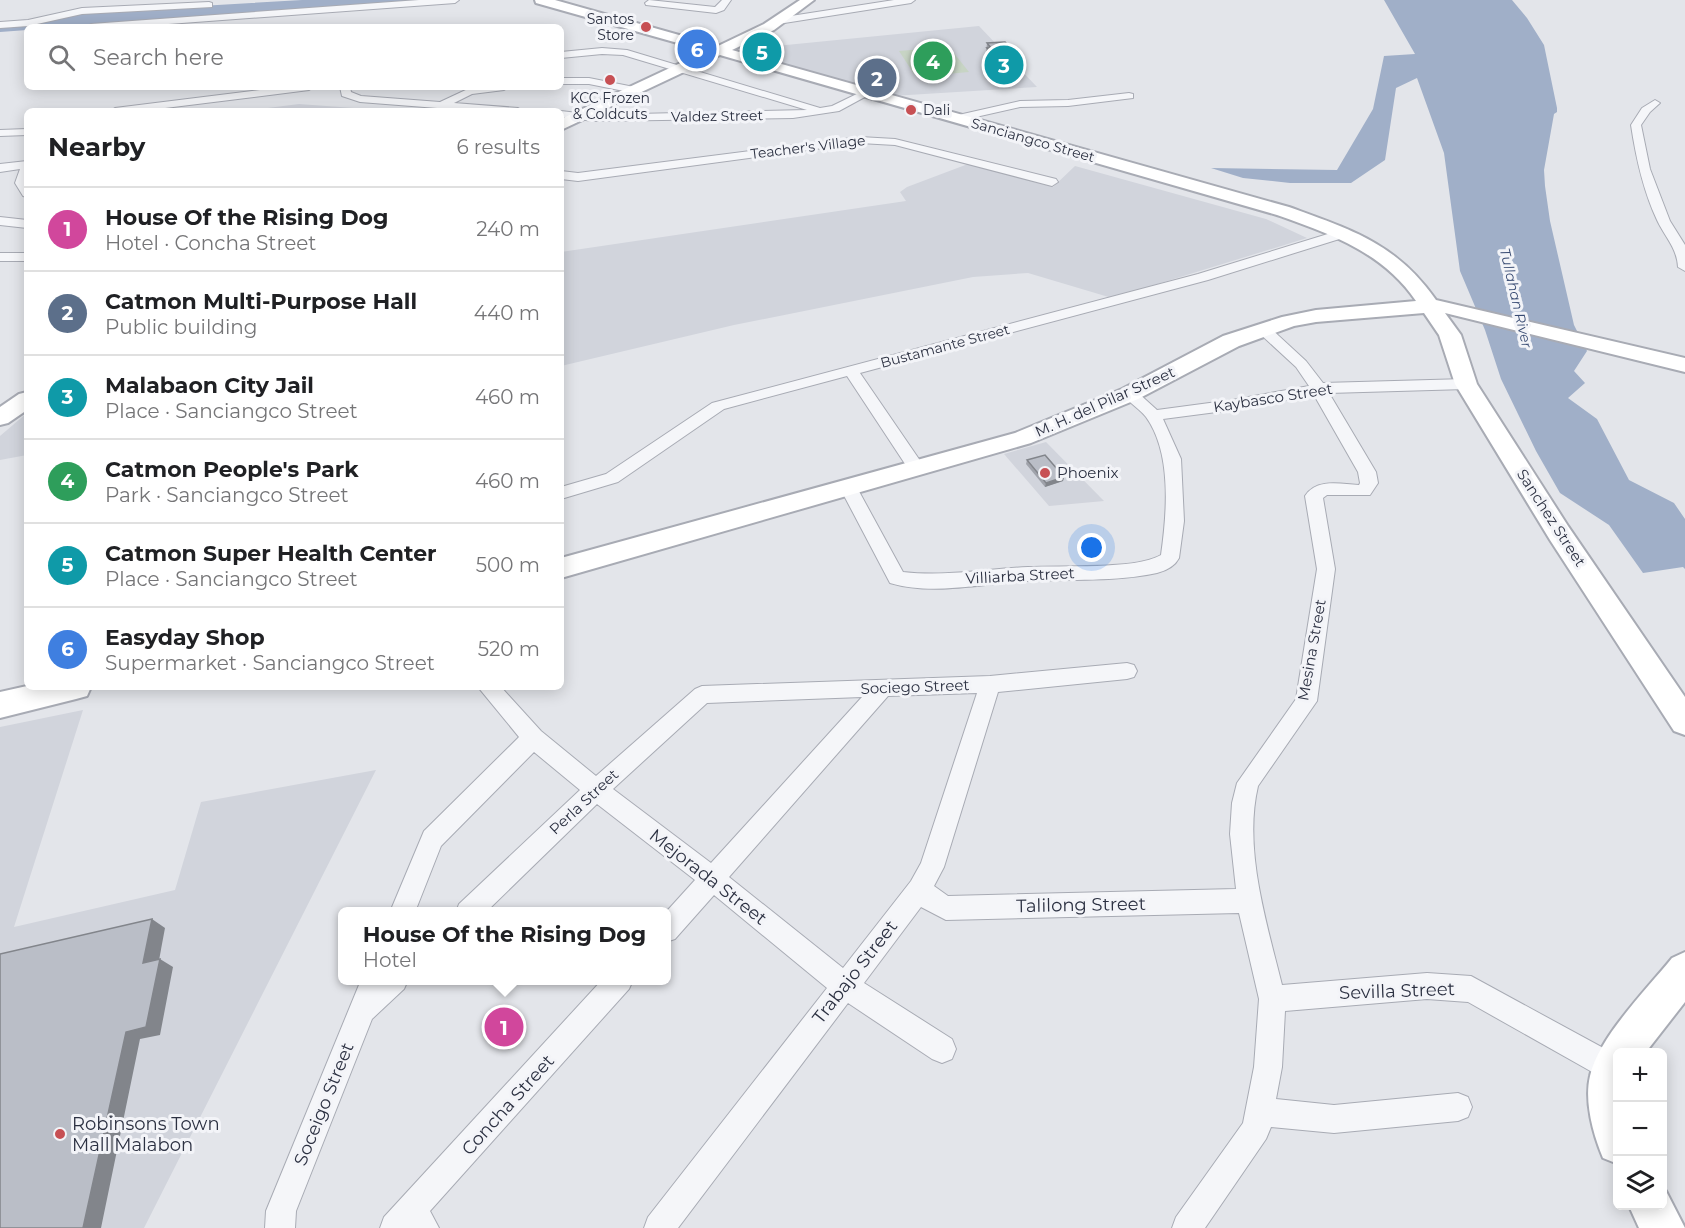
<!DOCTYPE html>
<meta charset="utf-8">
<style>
body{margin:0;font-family:Montserrat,sans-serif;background:#f2f2f2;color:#202124}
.controls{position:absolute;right:18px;bottom:18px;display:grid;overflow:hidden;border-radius:9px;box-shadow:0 3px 15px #0003}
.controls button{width:54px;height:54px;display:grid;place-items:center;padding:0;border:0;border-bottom:2px solid #e0e0e0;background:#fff;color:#202124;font:30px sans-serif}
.you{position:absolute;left:1092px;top:548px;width:21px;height:21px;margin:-15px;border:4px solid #fff;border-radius:50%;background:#1a73e8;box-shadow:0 0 0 9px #1a73e833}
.badge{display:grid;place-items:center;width:39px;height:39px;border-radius:50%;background:#d93025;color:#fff;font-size:20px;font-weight:700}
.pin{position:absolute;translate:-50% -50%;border:3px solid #fff;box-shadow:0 2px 6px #0006}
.popup{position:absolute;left:338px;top:907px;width:333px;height:78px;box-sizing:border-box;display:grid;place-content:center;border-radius:9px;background:#fff;filter:drop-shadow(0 2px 4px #0005);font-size:20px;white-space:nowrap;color:#757577}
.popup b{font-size:22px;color:#202124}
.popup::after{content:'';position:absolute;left:50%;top:100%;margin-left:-12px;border:12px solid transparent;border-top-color:#fff}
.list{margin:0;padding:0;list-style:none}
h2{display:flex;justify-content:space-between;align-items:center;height:78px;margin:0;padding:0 24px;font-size:26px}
h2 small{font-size:20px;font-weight:400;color:#757577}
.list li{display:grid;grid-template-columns:39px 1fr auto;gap:18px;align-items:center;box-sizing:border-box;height:84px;padding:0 24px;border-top:2px solid #e0e0e0}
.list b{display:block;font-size:22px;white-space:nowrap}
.list p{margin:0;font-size:20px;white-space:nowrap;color:#757577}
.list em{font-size:20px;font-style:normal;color:#757577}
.icon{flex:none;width:33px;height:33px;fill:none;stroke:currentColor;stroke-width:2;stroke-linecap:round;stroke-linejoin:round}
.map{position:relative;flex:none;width:1685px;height:1228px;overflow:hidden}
.search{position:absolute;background:#fff;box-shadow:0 3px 15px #0003;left:24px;top:24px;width:540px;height:66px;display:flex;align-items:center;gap:15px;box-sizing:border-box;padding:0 21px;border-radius:9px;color:#757577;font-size:22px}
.panel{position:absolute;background:#fff;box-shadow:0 3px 15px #0003;left:24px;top:108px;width:540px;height:582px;border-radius:9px}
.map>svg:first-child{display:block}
</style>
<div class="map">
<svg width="1685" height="1228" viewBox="0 0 1685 1228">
<rect width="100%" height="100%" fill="#e3e5ea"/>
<!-- built -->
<g fill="#d1d4dc">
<polygon points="979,26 1037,87 892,96 734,50 754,39 776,46"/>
<polygon points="299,104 394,111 243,111"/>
<polygon points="968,164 1053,187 1075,166 1266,219 1307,238 1112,298 1028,273 973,277 734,325 561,366 561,252 906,201 900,192 907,187"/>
<polygon points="27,413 27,455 0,460 0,436"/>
<polygon points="1046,442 1104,501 1049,506 1004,454"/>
<polygon points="83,710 14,927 175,890 201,802 376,770 144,1228 0,1228 0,727"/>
</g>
<!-- green -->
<polygon fill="#c7d4c4" points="949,47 969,72 924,76 914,74 899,51"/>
<!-- water -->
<g fill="#a0afc8">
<polygon points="302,0 428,0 69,27 27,27 27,30 0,32 0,26 80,13"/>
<polygon points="1384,0 1512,0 1527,18 1544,45 1557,108 1557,112 1554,114 1544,170 1545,186 1550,221 1574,325 1587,351 1574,371 1585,383 1568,398 1597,419 1629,480 1674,503 1685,519 1685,569 1683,567 1643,573 1609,525 1560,493 1536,451 1501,379 1485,330 1460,271 1444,153 1417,78 1396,88 1385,160 1351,183 1290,183 1243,178 1211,168 1337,170 1373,109 1384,56 1415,54"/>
</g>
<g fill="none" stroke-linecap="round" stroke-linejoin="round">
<!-- street casing -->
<g stroke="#a8abb4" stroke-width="2">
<g id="street">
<polygon points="419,0 459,0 455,3 128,27 86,27 91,24"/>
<polygon points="649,0 715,7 722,0 731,0 724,10 716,13 646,5 645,3"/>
<polygon points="894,0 915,0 911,3 778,24 773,21 778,18"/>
<polygon points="209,2 212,3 212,7 82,14 28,26 0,28 0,22 28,20 82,8"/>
<polygon points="602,48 627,50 820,108 832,106 865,90 874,92 839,111 793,118 594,121 561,117 561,111 594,115 807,110 623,55 602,54 561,58 561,52"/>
<polygon points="561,78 589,78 634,87 639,90 634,93 589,84 561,84"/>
<polygon points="284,87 314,87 309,90 141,111 110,111 115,108"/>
<polygon points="340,87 350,87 351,92 361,96 440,102 470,88 509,87 504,90 472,94 454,103 518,108 523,111 476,111 360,102 342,96"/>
<polygon points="1129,93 1133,94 1133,98 1068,106 1020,107 958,121 953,118 954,116 1020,101 1068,100"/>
<path d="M1655,100L1660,103L1650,112L1641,125L1650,169L1670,221L1685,245V271L1678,267C1677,248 1665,237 1657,220C1643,190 1636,158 1631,125L1642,108Z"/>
<polygon points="27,129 27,135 0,136 0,130"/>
<polygon points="860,137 895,139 1056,179 1058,182 1052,186 895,145 860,143 578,181 561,179 561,171 578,173"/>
<polygon points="27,161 27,197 23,196 15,183 20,169 0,172 0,164"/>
<polygon points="0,217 27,220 27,228 0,225"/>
<polygon points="1344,229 1349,230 1350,233 1349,236 1208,280 860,373 923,465 925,469 923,473 911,473 847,376 724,409 618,482 561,499 561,487 606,474 712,403 1198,274"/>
<rect x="0" y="253" width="27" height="8"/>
<path d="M1263,325L1268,326L1306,361L1323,383L1466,379L1474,384L1466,389L1329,393L1376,472L1378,483L1370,495H1327L1323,498L1335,569L1317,701L1258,786C1243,849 1267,924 1282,985L1427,973L1471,976L1618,1056V1078L1611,1081L1601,1077L1468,1002L1427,999L1285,1011L1282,1067L1276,1099L1334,1105L1458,1093L1468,1097L1472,1107L1468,1117L1458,1121L1334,1133L1271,1127L1266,1139L1205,1228H1172L1176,1217L1243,1123L1254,1067L1259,999L1239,913L946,920L921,907L864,983L952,1039L956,1049L952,1059L942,1063L932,1059L848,1003L678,1228H644L648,1217L827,988L714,895L675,939L666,942V912L695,880L597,804L486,912H456L459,904L580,790L534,752L441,846L415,912H390L424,831L519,737L478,687H501L541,731L596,776L695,689L702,686L990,676L1127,663L1134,665L1137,671L1134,677L1127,679L998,692L944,867L934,886L948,896L1236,889L1230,834L1232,803L1237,783L1296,699L1317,569L1305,496C1316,478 1341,484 1359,485L1360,483L1358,472L1314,395L1232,410L1163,419L1181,459L1184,521L1179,558C1175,566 1165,571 1157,573C1116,582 1070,579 1028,581C983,583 934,596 890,583L840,488L843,484H855L903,572C945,577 986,569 1028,567C1061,565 1135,570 1161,555C1167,513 1172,453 1146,417C1139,408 1129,403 1122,394L1130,389L1136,391L1157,410L1232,400L1309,386L1296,367L1258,332L1256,329L1258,326ZM977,693L921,863L911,881L843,968L729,877L888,696ZM862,697L711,863L613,789L707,703Z"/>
<polygon points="361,980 408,980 404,989 372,1019 296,1211 295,1228 265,1228 266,1211"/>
<polygon points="602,980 633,980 629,989 430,1211 439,1228 380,1228 384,1217"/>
</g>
</g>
<!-- secondary casing -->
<g stroke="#a8abb4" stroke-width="4">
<g id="secondary">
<path d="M535,0H555L718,46L764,24L800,0H814L774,30L732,50L1289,207C1352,230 1396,243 1436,300L1685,358V372L1445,313L1461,335L1477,384L1568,526L1685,697V735L1674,731L1550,540L1455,384L1439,335L1424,313L1316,322L1294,326L1239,346L1138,399L1031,443L561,578V558L1015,433L1122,389L1223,336L1282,317L1316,310L1416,301C1383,252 1330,234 1277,215L720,55L561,130V119L706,51L536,3Z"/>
<polygon points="27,392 27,410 8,423 0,425 0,407 19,394"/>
<polygon points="27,686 27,687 91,687 87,696 76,699 0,718 0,692"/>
<path d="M1685,952V1002L1646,1052H1618V1164L1603,1158C1593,1134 1584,1101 1590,1076C1598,1038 1647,989 1672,958Z"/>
<polygon points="1662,1189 1666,1191 1685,1228 1639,1228 1629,1206 1662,1206"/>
</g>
</g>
<!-- street -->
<use href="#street" fill="#f5f6f9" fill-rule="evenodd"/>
<!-- secondary -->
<use href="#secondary" fill="#fff" fill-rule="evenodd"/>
</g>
<!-- wall -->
<g fill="#a0a3ab">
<polygon points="987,43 1023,62 1022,72 999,73 986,58 987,54 986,53"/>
<polygon points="1027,460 1064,477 1063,481 1045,487 1026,464"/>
</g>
<!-- shaded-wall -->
<g fill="#82858b">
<polygon points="1064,477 1063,481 1045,487 1046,483"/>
<polygon points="152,919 165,928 157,971 143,963"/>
<polygon points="160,959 173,967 160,1035 140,1039 101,1228 83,1228 126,1032"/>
</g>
<!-- building -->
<g fill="#babec7" stroke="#82858b" stroke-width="1.5">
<polygon points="1005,42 1023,62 1001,63 987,48 991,48 987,43"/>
<polygon points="1045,455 1064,477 1046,483 1027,460"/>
<polygon points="152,919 143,963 160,959 146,1027 126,1032 83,1228 0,1228 0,954"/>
</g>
<!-- markers -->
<g fill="#c75054" stroke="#f3f4f8" stroke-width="2">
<circle cx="646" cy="27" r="6"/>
<circle cx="610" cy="80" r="6"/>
<circle cx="911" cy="110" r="6"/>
<circle cx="1045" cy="473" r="6"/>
<circle cx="60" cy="1134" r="6"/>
</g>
<g text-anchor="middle" stroke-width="6" stroke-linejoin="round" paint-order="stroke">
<!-- far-poi labels -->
<g font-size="14" fill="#2c3142" stroke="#f3f4f8" text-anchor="end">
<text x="634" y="24">Santos<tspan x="634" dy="16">Store</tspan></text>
<text x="610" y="103" text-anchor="middle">KCC Frozen<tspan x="610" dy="16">&amp; Coldcuts</tspan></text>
<text x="923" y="115" text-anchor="start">Dali</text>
</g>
<!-- far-street labels -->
<g font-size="14" fill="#2c3142" stroke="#f3f4f8">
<text transform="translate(717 116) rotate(-1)" y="5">Valdez Street</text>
<text transform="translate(1033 140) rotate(16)" y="5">Sanciangco Street</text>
<text transform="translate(808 147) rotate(-7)" y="5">Teacher's Village</text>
<text transform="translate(945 346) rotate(-15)" y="5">Bustamante Street</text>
</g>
<!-- far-water labels -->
<g font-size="14" font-style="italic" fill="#384b73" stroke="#f3f4f8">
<text transform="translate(1516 298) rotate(77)" y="5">Tullahan River</text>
</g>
<!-- street labels -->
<g font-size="15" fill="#2c3142" stroke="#f3f4f8">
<text transform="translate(1273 398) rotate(-9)" y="5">Kaybasco Street</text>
<text transform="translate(1105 402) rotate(-24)" y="5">M. H. del Pilar Street</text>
<text transform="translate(1551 518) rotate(57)" y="5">Sanchez Street</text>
<text transform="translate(1020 576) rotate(-3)" y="5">Villiarba Street</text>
<text transform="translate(1312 650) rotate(-80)" y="5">Mesina Street</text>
<text transform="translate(915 687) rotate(-2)" y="5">Sociego Street</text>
<text transform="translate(584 802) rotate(-43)" y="5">Perla Street</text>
</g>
<!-- poi labels -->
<g font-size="15" fill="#2c3142" stroke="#f3f4f8" text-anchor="start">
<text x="1057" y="478">Phoenix</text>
</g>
<!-- near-street labels -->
<g font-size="18" fill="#2c3142" stroke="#f3f4f8">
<text transform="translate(708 877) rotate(38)" y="6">Mejorada Street</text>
<text transform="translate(1081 905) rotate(-1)" y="6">Talilong Street</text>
<text transform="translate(855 972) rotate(-52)" y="6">Trabajo Street</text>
<text transform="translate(1397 991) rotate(-2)" y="6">Sevilla Street</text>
<text transform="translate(324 1104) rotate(-68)" y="6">Soceigo Street</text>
<text transform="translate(508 1105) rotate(-48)" y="6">Concha Street</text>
</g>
<!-- near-poi labels -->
<g font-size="18" fill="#2c3142" stroke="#f3f4f8" text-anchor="start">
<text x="72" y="1130">Robinsons Town<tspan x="72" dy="21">Mall Malabon</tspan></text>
</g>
</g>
</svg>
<div class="controls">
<button>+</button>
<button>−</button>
<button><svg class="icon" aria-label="layers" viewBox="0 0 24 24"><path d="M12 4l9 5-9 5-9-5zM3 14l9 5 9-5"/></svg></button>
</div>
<div class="you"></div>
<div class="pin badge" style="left:504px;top:1027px;background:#d1479c">1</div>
<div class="popup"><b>House Of the Rising Dog</b>Hotel</div>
<div class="pin badge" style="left:877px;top:78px;background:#5c6f8a">2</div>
<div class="pin badge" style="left:1004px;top:65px;background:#0f9aa8">3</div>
<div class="pin badge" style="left:933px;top:61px;background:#2e9e5b">4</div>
<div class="pin badge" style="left:762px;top:52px;background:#0f9aa8">5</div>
<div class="pin badge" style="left:697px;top:49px;background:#3f7fe0">6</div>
<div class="search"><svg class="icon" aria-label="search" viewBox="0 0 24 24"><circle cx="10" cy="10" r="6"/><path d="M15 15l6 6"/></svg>Search here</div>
<section class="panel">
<h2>Nearby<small>6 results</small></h2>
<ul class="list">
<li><span class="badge" style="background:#d1479c">1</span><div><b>House Of the Rising Dog</b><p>Hotel · Concha Street</p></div><em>240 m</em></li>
<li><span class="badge" style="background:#5c6f8a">2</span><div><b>Catmon Multi-Purpose Hall</b><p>Public building</p></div><em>440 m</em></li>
<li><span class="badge" style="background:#0f9aa8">3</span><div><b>Malabaon City Jail</b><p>Place · Sanciangco Street</p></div><em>460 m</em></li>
<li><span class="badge" style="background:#2e9e5b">4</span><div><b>Catmon People's Park</b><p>Park · Sanciangco Street</p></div><em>460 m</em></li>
<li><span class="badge" style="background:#0f9aa8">5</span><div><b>Catmon Super Health Center</b><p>Place · Sanciangco Street</p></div><em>500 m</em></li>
<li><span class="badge" style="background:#3f7fe0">6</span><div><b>Easyday Shop</b><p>Supermarket · Sanciangco Street</p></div><em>520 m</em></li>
</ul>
</section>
</div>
